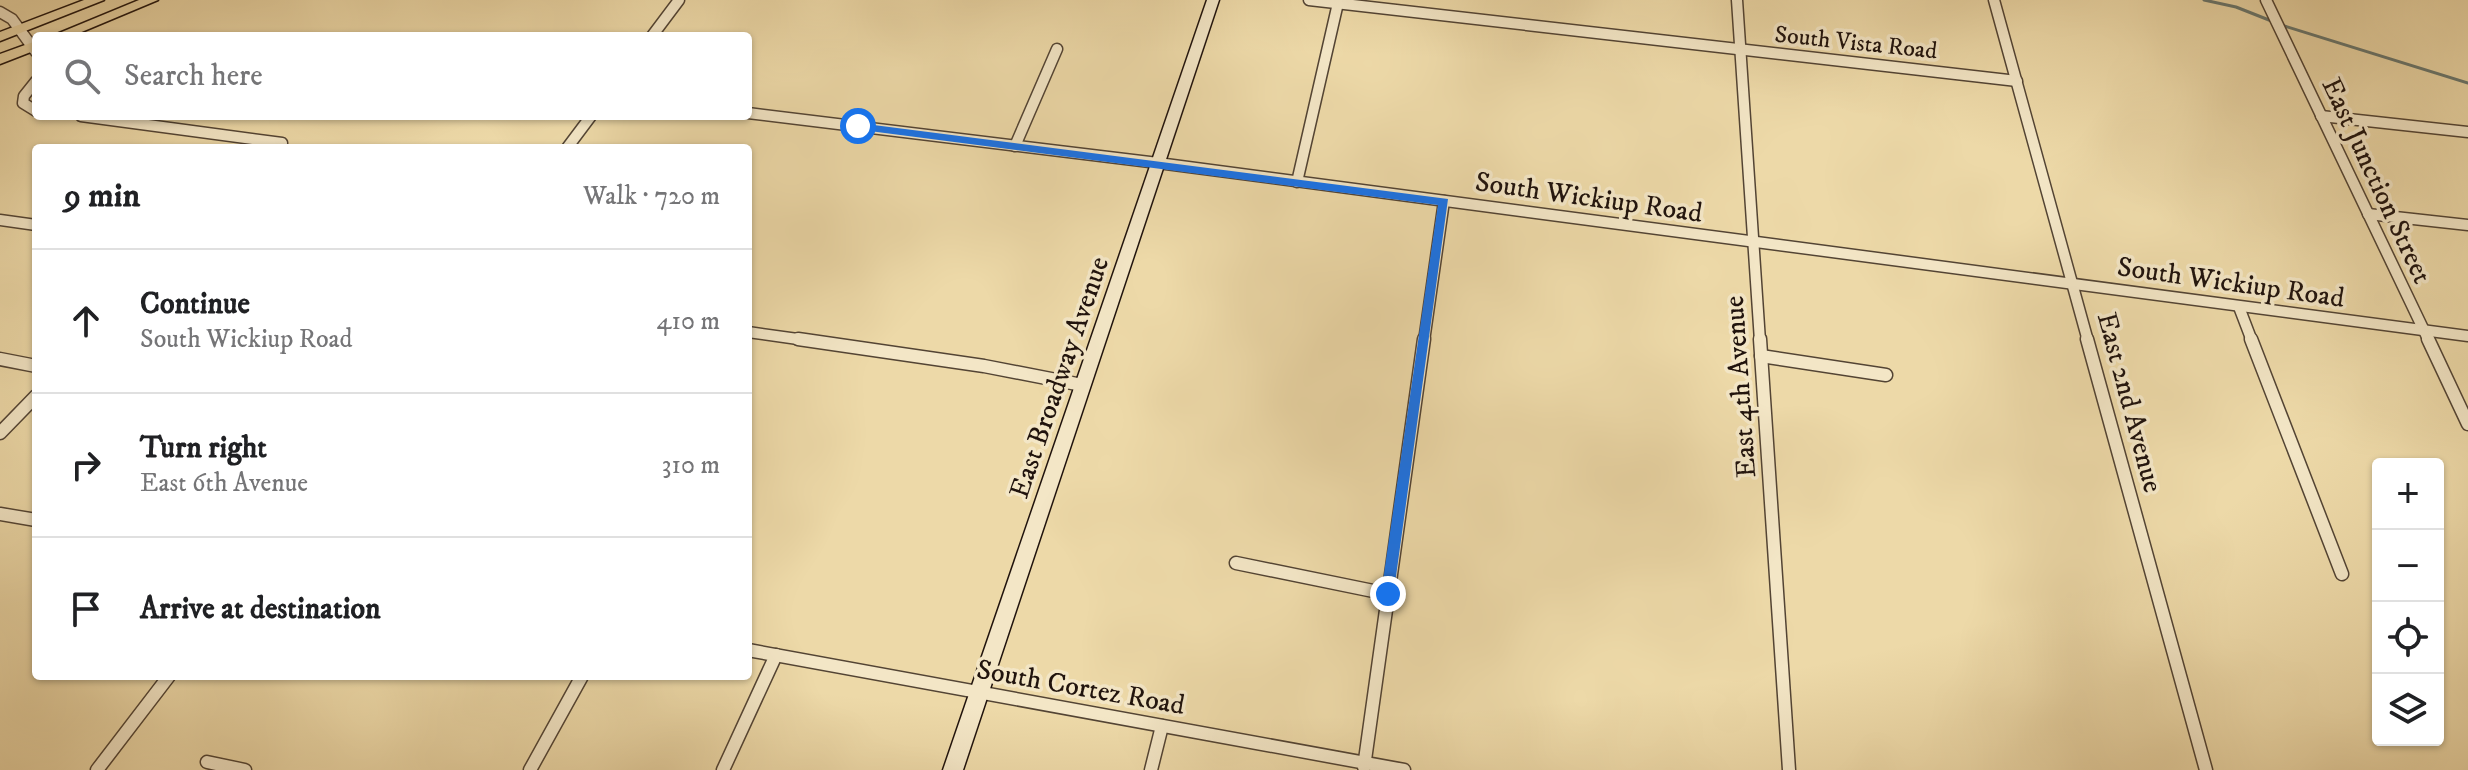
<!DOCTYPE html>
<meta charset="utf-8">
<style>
body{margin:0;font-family:"IM FELL DW Pica",serif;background:#f2f2f2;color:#202124}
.controls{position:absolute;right:24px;bottom:24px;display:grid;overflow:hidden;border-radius:8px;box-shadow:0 2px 6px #0004}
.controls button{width:72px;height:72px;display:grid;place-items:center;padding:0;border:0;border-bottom:2px solid #e0e0e0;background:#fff;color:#202124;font:40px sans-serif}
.stop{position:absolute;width:24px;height:24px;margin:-18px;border:6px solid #1a73e8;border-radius:50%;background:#fff}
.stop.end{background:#1a73e8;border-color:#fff;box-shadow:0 2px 8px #0008}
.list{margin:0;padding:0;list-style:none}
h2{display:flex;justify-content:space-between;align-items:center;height:104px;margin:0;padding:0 32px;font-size:34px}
h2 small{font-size:26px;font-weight:400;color:#757577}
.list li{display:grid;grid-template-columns:52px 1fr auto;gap:24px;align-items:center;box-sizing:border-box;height:144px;padding:0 32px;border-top:2px solid #e0e0e0}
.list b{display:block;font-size:30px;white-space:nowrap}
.list p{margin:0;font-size:26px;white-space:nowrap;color:#757577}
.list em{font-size:26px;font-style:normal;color:#757577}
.icon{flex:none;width:44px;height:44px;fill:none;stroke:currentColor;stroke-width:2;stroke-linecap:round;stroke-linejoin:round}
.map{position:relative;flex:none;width:2468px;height:770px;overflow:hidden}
.search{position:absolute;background:#fff;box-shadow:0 2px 6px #0004;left:32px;top:32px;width:720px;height:88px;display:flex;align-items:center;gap:20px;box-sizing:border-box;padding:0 28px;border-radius:8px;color:#757577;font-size:30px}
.panel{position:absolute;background:#fff;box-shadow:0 2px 6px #0004;left:32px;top:144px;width:720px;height:536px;border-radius:8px}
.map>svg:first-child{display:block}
</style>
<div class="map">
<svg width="2468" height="770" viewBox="0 0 2468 770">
<rect width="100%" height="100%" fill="#edd9a8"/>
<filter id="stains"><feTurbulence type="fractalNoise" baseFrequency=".0025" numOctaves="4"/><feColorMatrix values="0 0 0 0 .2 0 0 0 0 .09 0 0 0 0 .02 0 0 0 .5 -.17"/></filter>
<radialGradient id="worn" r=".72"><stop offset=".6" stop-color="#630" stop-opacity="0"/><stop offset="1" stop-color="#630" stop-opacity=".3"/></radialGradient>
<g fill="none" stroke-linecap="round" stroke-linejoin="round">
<!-- stream -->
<g stroke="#69776e" stroke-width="3">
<polyline points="2204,0 2236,7 2274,22"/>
<polyline points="2281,25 2468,83"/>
</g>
<!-- street-far1 casing -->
<g stroke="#534434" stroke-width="13">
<g id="street-far1">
<polyline points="1309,0 2017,81"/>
<polyline points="1737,0 1760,341"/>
<polyline points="1994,0 2088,341"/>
<polyline points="2266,0 2429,341"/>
<polyline points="0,12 12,19 36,52"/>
<polyline points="652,36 679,0"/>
<polyline points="36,81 24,96 23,103 36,111"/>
<polyline points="748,113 1158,163 2468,336"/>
<polyline points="81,116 282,143"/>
<polyline points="2321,116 2468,132"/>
<polyline points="1015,146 1057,49"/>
<polyline points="567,148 591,116"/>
<polyline points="1297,182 1338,3"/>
<polyline points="2368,214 2468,225"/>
<polyline points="0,220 36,225"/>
<polyline points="2239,307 2252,341"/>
<polyline points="748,332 812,341"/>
<polyline points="1424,341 1444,201"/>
</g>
</g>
<!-- street casing -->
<g stroke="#534434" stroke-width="15">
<g id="street">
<polyline points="798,339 984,366 1082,385"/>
<polyline points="1760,339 1789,770"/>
<polyline points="2087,339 2206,770"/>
<polyline points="2251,339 2342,574"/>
<polyline points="2428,339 2468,424"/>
<polyline points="1761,356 1886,375"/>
<polyline points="0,359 36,366"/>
<polyline points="0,433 36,396"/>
<polyline points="0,514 36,520"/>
<polyline points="1236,563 1388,594"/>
<polyline points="748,650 1404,770"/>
<polyline points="207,762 245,770"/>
<polyline points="1364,767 1424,339"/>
<polyline points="97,770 169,676"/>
<polyline points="530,770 582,676"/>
<polyline points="723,770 776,655"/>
<polyline points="1151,770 1162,726"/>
</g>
</g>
<!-- secondary casing -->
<g stroke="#20130d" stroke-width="3">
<polygon id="secondary" points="1207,0 1219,0 963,770 943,770"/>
</g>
<!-- primary casing -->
<g stroke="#20130d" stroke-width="3">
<g id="primary">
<polygon points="84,0 104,0 0,41 0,32"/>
<polygon points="139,0 158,0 72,36 52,36"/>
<polygon points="36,41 36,50 0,64 0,54"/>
</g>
</g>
<!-- street-far1 -->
<use href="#street-far1" stroke="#f3e6c6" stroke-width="10"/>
<!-- street -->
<use href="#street" stroke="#f3e6c6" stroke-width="12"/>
<!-- secondary -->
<use href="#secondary" fill="#f3e6c6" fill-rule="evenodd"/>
<!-- primary -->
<use href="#primary" fill="#edd9a8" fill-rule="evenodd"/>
</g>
<!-- route -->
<polygon fill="#1a73e8" points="858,123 1448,199 1393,598 1388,600 1381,594 1438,205 854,129 853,126"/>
<g text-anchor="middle" stroke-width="7" stroke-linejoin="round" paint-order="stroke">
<!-- far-street labels -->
<g font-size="24" fill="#20130d" stroke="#f3e6c6">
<text transform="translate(1856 42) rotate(6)" y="8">South Vista Road</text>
</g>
<!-- street labels -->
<g font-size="28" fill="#20130d" stroke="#f3e6c6">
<text transform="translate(2378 180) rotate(65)" y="10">East Junction Street</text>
<text transform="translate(1589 196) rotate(8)" y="10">South Wickiup Road</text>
<text transform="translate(2231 281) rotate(8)" y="10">South Wickiup Road</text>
<text transform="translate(1058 377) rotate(-71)" y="10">East Broadway Avenue</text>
<text transform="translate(1739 387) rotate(-94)" y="10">East 4th Avenue</text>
<text transform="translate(2131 402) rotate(75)" y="10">East 2nd Avenue</text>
<text transform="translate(1081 686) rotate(10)" y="10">South Cortez Road</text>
</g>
</g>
<rect width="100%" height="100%" filter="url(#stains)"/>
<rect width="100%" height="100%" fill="url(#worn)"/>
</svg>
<div class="controls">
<button>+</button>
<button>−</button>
<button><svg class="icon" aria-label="locate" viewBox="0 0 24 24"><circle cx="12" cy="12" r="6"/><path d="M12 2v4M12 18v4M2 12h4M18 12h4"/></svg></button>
<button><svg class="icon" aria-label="layers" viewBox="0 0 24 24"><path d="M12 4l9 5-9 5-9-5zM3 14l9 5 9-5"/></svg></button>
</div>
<div class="stop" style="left:858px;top:126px"></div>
<div class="stop end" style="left:1388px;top:594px"></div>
<div class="search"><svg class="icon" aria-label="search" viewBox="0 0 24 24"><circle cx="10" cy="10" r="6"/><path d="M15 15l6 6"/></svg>Search here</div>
<section class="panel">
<h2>9 min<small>Walk · 720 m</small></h2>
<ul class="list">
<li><svg class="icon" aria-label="ahead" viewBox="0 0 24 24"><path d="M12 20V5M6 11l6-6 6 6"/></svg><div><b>Continue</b><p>South Wickiup Road</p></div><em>410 m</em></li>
<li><svg class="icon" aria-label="right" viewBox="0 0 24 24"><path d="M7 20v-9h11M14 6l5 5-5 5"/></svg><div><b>Turn right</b><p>East 6th Avenue</p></div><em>310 m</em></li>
<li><svg class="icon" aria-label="arrive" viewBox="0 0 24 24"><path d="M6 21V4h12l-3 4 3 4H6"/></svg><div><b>Arrive at destination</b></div></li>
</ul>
</section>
</div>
